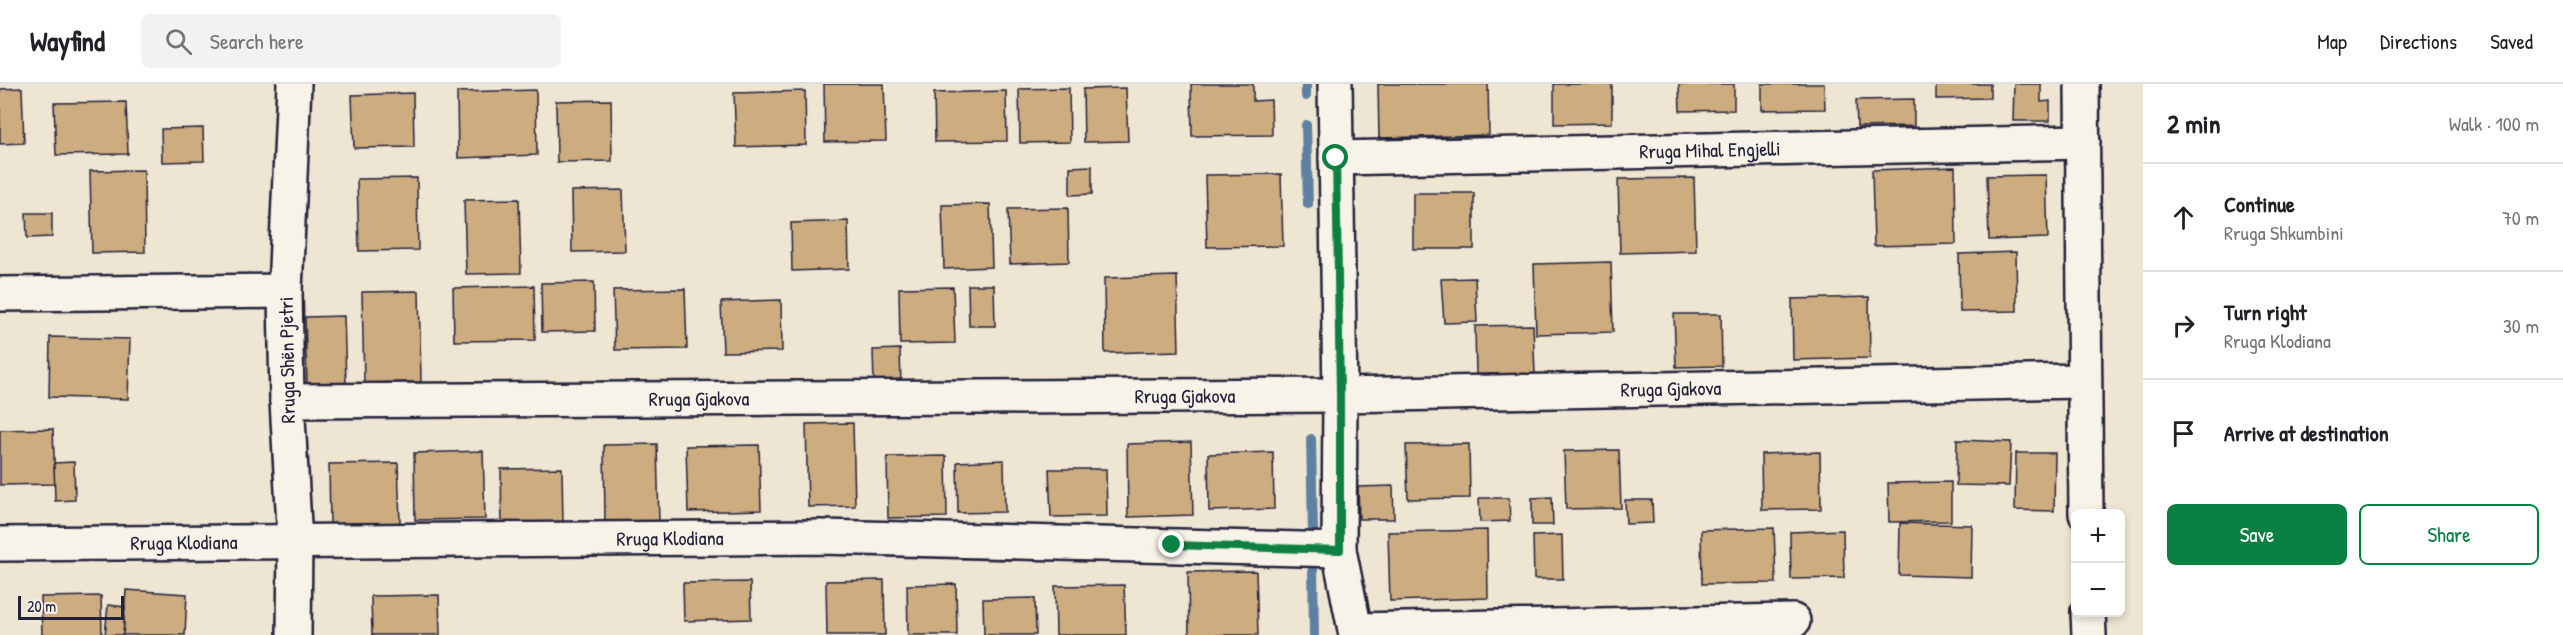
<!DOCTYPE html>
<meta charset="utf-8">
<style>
body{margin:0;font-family:"Patrick Hand",sans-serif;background:#f2f2f2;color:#202124}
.controls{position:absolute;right:18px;bottom:18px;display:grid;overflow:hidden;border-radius:9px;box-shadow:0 3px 9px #0003}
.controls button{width:54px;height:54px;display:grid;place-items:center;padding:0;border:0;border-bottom:2px solid #e0e0e0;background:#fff;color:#202124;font:30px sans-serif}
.scale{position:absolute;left:18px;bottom:15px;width:106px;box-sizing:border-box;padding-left:6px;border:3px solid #22223b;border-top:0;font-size:16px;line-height:21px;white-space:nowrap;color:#22223b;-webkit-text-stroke:4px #f7f3e8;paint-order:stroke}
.stop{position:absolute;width:18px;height:18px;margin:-14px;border:4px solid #0b8043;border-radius:50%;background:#fff}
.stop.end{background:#0b8043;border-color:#fff;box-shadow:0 2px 6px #0008}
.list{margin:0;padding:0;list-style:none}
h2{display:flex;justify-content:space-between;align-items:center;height:78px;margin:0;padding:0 24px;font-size:26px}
h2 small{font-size:20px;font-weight:400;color:#757577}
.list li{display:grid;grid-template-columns:39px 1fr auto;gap:18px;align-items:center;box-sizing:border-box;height:108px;padding:0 24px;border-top:2px solid #e0e0e0}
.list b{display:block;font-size:22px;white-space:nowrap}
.list p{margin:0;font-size:20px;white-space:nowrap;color:#757577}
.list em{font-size:20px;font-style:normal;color:#757577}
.actions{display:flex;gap:12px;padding:18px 24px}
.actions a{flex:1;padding:14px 0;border:2px solid #0b8043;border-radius:9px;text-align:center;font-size:21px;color:#0b8043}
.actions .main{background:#0b8043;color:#fff}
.icon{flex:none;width:33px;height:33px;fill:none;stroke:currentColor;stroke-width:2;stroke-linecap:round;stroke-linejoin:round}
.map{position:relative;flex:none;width:2143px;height:551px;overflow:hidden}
header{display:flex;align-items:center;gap:36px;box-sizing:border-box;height:84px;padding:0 30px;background:#fff;border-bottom:2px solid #e0e0e0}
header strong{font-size:28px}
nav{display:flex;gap:33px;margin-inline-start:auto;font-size:21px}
.search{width:420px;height:54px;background:#f2f2f2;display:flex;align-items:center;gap:15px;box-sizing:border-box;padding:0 21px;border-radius:9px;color:#757577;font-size:22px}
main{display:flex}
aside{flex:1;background:#fff}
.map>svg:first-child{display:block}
</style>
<header>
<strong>Wayfind</strong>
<div class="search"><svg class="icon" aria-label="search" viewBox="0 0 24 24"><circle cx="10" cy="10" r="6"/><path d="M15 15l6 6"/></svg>Search here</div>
<nav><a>Map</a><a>Directions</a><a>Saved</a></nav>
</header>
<main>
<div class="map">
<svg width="2143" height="551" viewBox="0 0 2143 551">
<rect width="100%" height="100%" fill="#efe5d3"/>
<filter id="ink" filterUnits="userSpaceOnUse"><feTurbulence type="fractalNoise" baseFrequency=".0167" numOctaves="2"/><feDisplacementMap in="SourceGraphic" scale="12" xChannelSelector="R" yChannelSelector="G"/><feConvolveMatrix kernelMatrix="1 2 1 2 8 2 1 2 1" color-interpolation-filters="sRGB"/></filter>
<g filter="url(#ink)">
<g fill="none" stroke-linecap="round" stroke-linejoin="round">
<!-- stream -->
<g stroke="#5f81a1" stroke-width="10">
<polyline points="1306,0 1306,12"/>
<polyline points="1306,41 1308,120"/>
<polyline points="1311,355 1313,448"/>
<polyline points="1313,484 1314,551"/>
</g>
</g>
<!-- building -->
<g fill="#cdac80" stroke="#22223b" stroke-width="1.5">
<polygon points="824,0 884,0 886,57 825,58"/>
<polygon points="1191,0 1253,0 1253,17 1271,16 1272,51 1192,52"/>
<polygon points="1378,0 1488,0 1489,51 1379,54"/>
<polygon points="1554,0 1612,0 1612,39 1554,40"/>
<polygon points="1679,0 1734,0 1734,26 1680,27"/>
<polygon points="1762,0 1824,0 1825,25 1762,26"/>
<polygon points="1936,0 1990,0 1990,14 1936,15"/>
<polygon points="2014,0 2041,0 2041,18 2050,17 2050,37 2013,37"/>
<polygon points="22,4 24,59 0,60 0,5"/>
<polygon points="1069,4 1070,58 1020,59 1019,5"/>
<polygon points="1126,4 1128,57 1084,58 1083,5"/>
<polygon points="536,6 537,71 458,74 457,8"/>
<polygon points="805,7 806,61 736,63 734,9"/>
<polygon points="1006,7 1007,57 935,58 934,9"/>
<polygon points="413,9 414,63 354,64 352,11"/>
<polygon points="1914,15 1914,42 1857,43 1856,16"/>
<polygon points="611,16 612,77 557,78 556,17"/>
<polygon points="126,18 128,70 56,71 54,19"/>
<polygon points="203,44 204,77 162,78 161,45"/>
<polygon points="1092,82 1092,110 1070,111 1070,83"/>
<polygon points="1955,83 1956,160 1874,162 1872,86"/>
<polygon points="144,86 145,168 92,169 90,87"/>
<polygon points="1281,90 1283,162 1207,163 1205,91"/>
<polygon points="2046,91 2048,154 1989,156 1987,92"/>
<polygon points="417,94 418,166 359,167 357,95"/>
<polygon points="1694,94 1696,167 1620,169 1618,95"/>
<polygon points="623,106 625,167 572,168 571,107"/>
<rect x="1413" y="109" width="61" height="56"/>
<polygon points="519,115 521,189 466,190 464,116"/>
<polygon points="990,120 992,183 944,185 942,121"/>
<polygon points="1068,124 1069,178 1010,180 1008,125"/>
<polygon points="26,129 52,129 52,153 27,154"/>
<polygon points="848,137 849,185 792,187 791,139"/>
<polygon points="2016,168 2017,227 1960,228 1959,170"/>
<polygon points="1611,178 1613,248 1536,250 1534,180"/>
<polygon points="1177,192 1179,267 1105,269 1104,194"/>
<polygon points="1475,194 1477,238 1444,239 1441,195"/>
<polygon points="594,198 595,247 542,248 541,199"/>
<polygon points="968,201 994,201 995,242 969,242"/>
<polygon points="534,202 535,256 454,257 453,204"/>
<polygon points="953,203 955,259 900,260 899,204"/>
<polygon points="685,205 687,265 615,266 613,206"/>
<polygon points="419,207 421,298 364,299 362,208"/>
<polygon points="1869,213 1870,274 1793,276 1792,215"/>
<polygon points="781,216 782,267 723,268 721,218"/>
<polygon points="1674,230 1721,230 1722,282 1676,283"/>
<polygon points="344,232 346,299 307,300 305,233"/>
<polygon points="1533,241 1535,290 1476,291 1475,242"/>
<polygon points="50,253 130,255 128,315 49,313"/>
<polygon points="900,265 901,301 874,302 873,266"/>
<polygon points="853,339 855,422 808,423 806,340"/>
<polygon points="53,345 55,400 0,401 0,346"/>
<polygon points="1957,356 2011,358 2009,402 1956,401"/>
<polygon points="1191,358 1193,431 1128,433 1127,360"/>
<polygon points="657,360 659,439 605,440 604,361"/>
<polygon points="1469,360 1470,414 1408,415 1406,361"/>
<polygon points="759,361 761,426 688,428 686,362"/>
<polygon points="1619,366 1621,424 1566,425 1564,367"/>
<polygon points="483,367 485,435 415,436 414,369"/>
<polygon points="1273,368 1274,425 1209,427 1208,370"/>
<polygon points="1820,368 1821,425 1762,426 1761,370"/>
<polygon points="2016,369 2055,369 2054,427 2015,426"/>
<polygon points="946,372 947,433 888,434 887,373"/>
<polygon points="1004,376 1005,428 958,429 957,378"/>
<polygon points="74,378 75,416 55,417 54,379"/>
<polygon points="398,379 400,439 330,441 329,380"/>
<polygon points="562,384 563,441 502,442 501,385"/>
<polygon points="1049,385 1106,385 1107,432 1051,433"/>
<polygon points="1951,398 1951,437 1889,438 1888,399"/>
<polygon points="1393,402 1394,435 1359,435 1358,403"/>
<polygon points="1552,413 1553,441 1532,441 1532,414"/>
<polygon points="1479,414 1509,414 1510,437 1480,438"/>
<polygon points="1625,416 1652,416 1653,439 1626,440"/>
<polygon points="1900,439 1972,441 1971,493 1899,491"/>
<polygon points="1774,444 1776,499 1702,500 1701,446"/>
<polygon points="1487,446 1488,514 1390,517 1388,448"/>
<polygon points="1843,446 1844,494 1791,495 1790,448"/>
<polygon points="1562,451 1563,495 1534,495 1533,452"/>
<polygon points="1256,487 1258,551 1189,551 1188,488"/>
<polygon points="884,496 885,551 827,551 826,497"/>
<polygon points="750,498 751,535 684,537 683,499"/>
<polygon points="956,500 957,551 908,551 907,501"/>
<polygon points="1124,501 1126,551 1056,551 1055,502"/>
<polygon points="126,506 187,510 185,551 123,551"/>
<polygon points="439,511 440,551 372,551 371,512"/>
<polygon points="101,512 102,551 42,551 41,513"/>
<polygon points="1035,514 1036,551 984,551 983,515"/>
<polygon points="108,521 125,523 123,551 105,551"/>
</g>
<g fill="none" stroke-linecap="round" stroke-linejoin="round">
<!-- street casing -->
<g stroke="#22223b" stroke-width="38">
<g id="street">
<polyline points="1335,0 1340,311 1339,466 1356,551"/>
<polyline points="2082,0 2086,430"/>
<path id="s1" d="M1336,74L2083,58"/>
<polyline points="0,210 285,207"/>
<path id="s2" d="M287,317L1340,311L2083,297"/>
<path id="s3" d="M0,460L821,453L1339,466"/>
<polyline points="2088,528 2089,551"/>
<polyline points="1356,546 1793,537"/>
<polyline points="294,551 295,459 287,317 285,207 294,0"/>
</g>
</g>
<!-- street -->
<use href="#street" stroke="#f7f3e8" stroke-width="33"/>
</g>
</g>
<g fill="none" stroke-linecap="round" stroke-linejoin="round" filter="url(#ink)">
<!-- route -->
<polyline stroke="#0b8043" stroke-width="8" points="1172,461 1340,466 1340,310 1336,74"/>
</g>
<g text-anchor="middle" stroke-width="5" stroke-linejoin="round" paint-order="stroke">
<!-- street labels -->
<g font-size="20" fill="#22223b" stroke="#f7f3e8">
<text dy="7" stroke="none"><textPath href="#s1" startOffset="374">Rruga Mihal Engjelli</textPath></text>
<text transform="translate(287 276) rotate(-91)" y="7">Rruga Shën Pjetri</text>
<text dy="7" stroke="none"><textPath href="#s2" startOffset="1384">Rruga Gjakova</textPath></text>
<text dy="7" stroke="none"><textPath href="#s2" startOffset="898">Rruga Gjakova</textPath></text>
<text dy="7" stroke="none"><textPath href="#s2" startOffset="412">Rruga Gjakova</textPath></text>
<text dy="7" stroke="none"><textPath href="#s3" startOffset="670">Rruga Klodiana</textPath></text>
<text dy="7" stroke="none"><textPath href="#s3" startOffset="184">Rruga Klodiana</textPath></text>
</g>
</g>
</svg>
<div class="controls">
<button>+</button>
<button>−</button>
</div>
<div class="scale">20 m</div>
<div class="stop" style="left:1336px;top:74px"></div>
<div class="stop end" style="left:1172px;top:461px"></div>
</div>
<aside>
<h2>2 min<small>Walk · 100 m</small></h2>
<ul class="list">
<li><svg class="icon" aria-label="ahead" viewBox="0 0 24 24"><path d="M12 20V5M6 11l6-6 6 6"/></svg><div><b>Continue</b><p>Rruga Shkumbini</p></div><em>70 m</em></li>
<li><svg class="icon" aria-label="right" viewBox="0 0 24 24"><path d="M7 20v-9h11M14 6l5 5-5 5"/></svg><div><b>Turn right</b><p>Rruga Klodiana</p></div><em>30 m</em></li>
<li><svg class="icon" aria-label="arrive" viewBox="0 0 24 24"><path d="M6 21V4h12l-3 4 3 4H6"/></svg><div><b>Arrive at destination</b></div></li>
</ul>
<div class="actions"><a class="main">Save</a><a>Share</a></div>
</aside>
</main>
